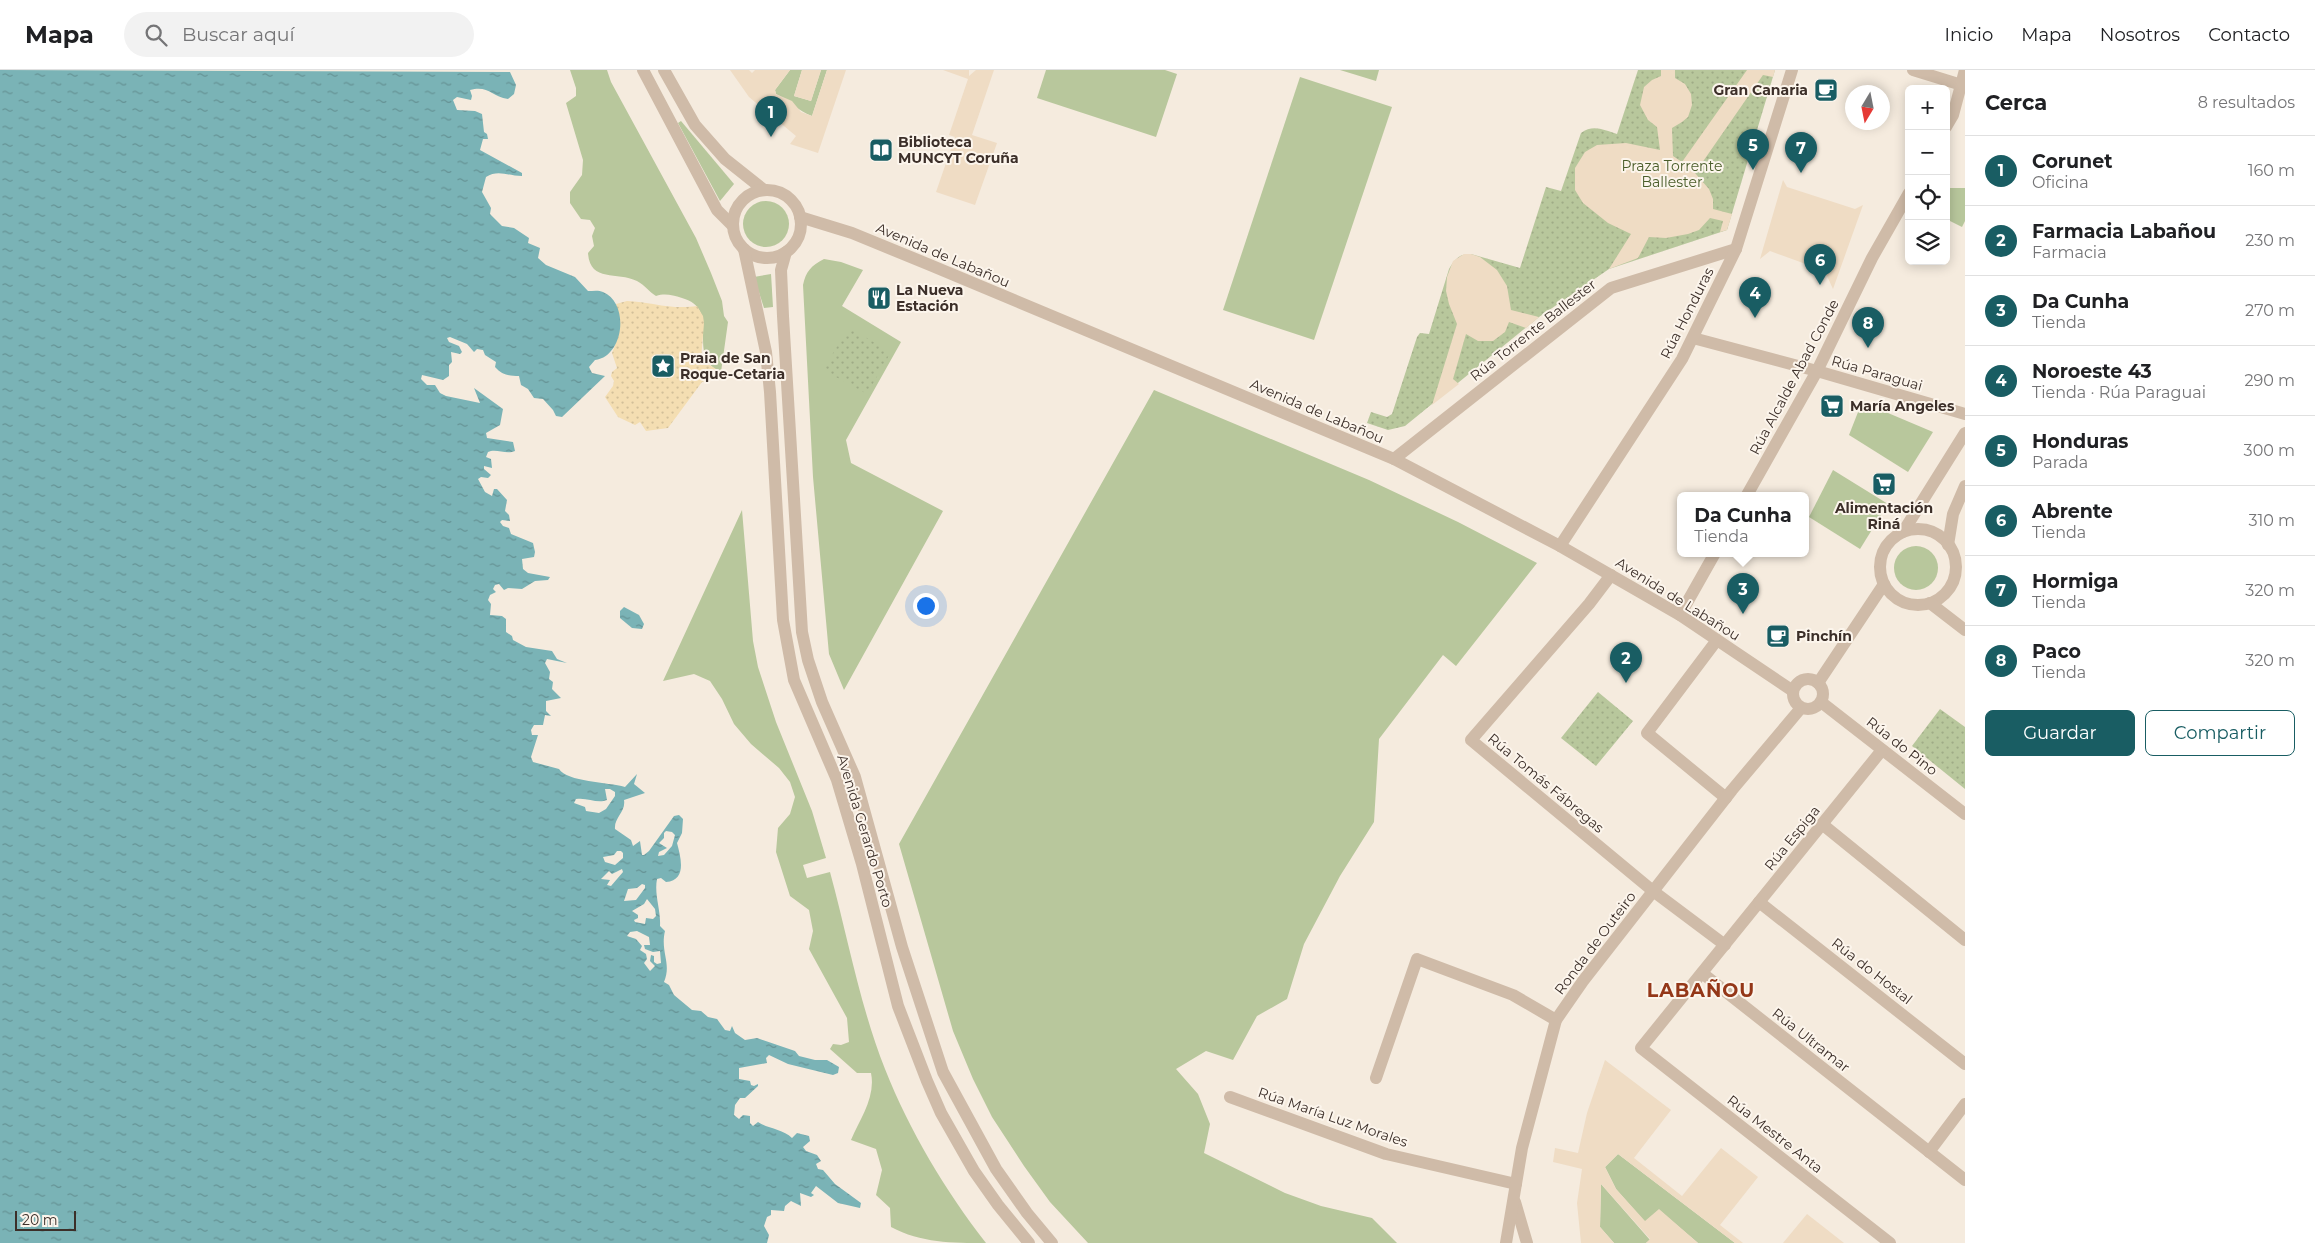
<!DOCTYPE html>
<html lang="es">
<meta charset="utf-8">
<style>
body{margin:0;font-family:Montserrat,sans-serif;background:#f2f2f2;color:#202124}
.controls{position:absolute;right:15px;top:15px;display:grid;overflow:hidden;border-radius:8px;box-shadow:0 2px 12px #0003}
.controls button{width:45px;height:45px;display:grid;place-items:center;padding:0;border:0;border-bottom:1px solid #e0e0e0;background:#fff;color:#202124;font:25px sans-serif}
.compass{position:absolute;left:1845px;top:15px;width:45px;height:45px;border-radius:50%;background:#fff;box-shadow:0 2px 12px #0003;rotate:190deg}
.scale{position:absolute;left:15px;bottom:12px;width:61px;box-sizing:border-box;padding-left:5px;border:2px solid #3c2f29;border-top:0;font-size:14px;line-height:18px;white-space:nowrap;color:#3c2f29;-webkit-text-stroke:4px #fcf5ec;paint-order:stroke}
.you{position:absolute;left:925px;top:535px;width:18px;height:18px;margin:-12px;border:4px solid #fff;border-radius:50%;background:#1a73e8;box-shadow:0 0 0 8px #1a73e833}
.badge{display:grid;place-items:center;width:32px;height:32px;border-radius:50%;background:#195d63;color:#fff;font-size:16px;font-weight:700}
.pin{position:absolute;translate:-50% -41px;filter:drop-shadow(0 1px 2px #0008)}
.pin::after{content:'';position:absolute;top:26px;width:18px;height:15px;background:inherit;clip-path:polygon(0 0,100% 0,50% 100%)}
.popup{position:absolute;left:1677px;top:422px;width:132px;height:65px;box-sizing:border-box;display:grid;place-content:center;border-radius:8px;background:#fff;filter:drop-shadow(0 1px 4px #0005);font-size:16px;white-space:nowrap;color:#757577}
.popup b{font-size:19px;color:#202124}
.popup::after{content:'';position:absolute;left:50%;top:100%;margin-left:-10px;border:10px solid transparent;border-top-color:#fff}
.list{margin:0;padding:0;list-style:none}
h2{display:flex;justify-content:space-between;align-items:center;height:65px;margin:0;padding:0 20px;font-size:21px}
h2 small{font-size:16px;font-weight:400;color:#757577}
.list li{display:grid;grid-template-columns:32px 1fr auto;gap:15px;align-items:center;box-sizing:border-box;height:70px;padding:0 20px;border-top:1px solid #e0e0e0}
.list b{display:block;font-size:19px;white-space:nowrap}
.list p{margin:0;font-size:16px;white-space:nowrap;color:#757577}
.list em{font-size:16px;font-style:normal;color:#757577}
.actions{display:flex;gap:10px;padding:15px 20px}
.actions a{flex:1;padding:11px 0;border:1px solid #195d63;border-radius:8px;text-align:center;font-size:18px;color:#195d63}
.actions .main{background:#195d63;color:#fff}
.icon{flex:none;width:28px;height:28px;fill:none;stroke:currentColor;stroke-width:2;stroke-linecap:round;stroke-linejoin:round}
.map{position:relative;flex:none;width:1965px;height:1173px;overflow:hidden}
header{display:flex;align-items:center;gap:30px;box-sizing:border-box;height:70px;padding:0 25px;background:#fff;border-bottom:1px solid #e0e0e0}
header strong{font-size:24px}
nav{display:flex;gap:28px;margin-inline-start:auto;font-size:18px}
.search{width:350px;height:45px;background:#f2f2f2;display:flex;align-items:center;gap:12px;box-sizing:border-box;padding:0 18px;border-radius:28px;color:#757577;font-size:19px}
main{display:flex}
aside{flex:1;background:#fff}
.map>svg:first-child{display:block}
</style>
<header>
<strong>Mapa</strong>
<div class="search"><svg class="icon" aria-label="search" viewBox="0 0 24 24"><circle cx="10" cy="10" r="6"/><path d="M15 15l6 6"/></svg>Buscar aquí</div>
<nav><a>Inicio</a><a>Mapa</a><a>Nosotros</a><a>Contacto</a></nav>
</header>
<main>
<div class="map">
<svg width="1965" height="1173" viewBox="0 0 1965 1173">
<defs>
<pattern id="sand-dots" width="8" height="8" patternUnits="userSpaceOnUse" patternTransform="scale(1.25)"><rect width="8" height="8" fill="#f4deb2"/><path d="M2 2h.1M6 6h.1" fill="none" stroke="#d2bf99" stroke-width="1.8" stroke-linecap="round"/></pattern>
<pattern id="park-dots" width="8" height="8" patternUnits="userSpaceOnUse" patternTransform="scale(1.25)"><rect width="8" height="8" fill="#b8c79c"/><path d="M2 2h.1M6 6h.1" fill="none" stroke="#9fab86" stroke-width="1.8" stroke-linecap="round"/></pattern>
<pattern id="water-ripples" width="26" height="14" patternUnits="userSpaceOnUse" patternTransform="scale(1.25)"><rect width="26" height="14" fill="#7ab3b6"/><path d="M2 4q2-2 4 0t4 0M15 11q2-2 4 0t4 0" fill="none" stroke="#659294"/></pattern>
</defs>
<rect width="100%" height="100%" fill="#f5ebde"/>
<!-- green -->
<g fill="#b8c79c">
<path d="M570,0H607L611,12L696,168L711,203L722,231L724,246L728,252L721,302C684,286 723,239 682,228C672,225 665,223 656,226C649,222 645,215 637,211C617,201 590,213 588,183L594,176L592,166L595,158L590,150L581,149L570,133V122L582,105L583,90L566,33L576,26V18Z"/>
<path d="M790,0H802L794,26L811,31L821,0H827L812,46C799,41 789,31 776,24L775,20Z"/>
<polygon points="1046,0 1165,0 1177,4 1156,67 1037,28"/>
<polygon points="1340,0 1379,0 1376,11"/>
<polygon points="1300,7 1392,37 1314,270 1223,240"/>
<polygon points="681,51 734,114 720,131 678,53"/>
<polygon points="1946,118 1965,118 1965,151 1962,157 1946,149"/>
<circle cx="766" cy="154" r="23"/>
<path d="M824,189L841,192L863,200L842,236L901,272L846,370L851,393L943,441L844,620L829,584L813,407L803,215C806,201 811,196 824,189Z"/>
<polygon points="771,204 773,237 764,238 754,207"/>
<polygon points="1154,320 1369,410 1458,452 1537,493 1456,596 1443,585 1379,669 1374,752 1340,806 1304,874 1287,929 1257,946 1233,990 1206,981 1176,999 1198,1024 1210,1054 1204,1083 1285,1123 1321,1136 1372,1148 1397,1173 1088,1173 1050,1132 1024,1096 992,1047 973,1009 953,961 899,774"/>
<polygon points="1862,332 1933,362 1908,402 1849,365"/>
<polygon points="1833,400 1888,434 1860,479 1809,447"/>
<path d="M742,440L753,571L758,597L776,652L812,741L826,788L803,795L807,808L830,802C848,868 860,936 885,999C910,1062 945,1120 986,1173C952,1173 921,1173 891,1157L890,1138L876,1125L882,1100L876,1079L851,1070C860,1049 876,1027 871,1003H857L830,979L833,974L841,975L849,972L847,948L809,879L813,861L809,840L790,826L776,782L778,758L790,744L795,727L790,712L779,698L751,674L734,654L722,629L710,611L694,604L663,611Z"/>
<circle cx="1916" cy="498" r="22"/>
<polygon points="1618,1084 1735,1173 1698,1173 1659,1140 1645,1152 1616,1119 1605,1097"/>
<polygon points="1601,1114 1650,1170 1646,1173 1614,1173 1600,1157"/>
</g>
<!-- sand -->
<path fill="url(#sand-dots)" d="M627,231C651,232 671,240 697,236L703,246L704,253L701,290L721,302V306L702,312L668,358L646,361L640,352L635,355L618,347L605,327L613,316L614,311L611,306L612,302L617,298L612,283C620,266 620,252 616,234Z"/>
<!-- park -->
<g fill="url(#park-dots)">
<path d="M1638,0H1775L1727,160L1609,199L1539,247L1405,356L1388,360L1367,353L1371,342L1387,347L1392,344L1417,267L1420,263L1429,264L1449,199C1454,190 1460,183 1471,184L1520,198L1546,117L1561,121L1581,63C1593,54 1604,60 1617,64Z"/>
<polygon points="851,259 891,282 867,324 823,300 845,263 847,264"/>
<polygon points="1598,622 1633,651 1596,696 1561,668"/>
<polygon points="1940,639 1965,657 1965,719 1912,676"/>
</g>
<!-- plaza -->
<g fill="#efdcc4">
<polygon points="730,0 749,0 752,3 755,0 790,0 775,20 776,24 792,31 801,42 812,46 827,0 846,0 818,83 790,74 796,66 749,27"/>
<polygon points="802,0 821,0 811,31 794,26"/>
<polygon points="943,0 969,0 969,6 976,0 994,0 972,65 997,73 975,135 936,122 955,67 949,65 968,9"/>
<polygon points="1661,0 1675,0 1675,8 1685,14 1691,24 1692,35 1688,47 1682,52 1672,58 1673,86 1682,92 1747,0 1775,0 1773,7 1763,5 1695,103 1709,119 1713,129 1713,139 1732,144 1727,160 1720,162 1723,151 1710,148 1699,160 1688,164 1666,168 1649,167 1638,188 1609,199 1631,164 1608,153 1583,133 1575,120 1575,98 1585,82 1597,75 1626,73 1660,80 1657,57 1648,50 1640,35 1644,17 1652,10 1661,6"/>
<polygon points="1783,110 1787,117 1855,139 1863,135 1833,219 1827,206 1803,193 1770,181 1760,189"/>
<polygon points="1464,184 1471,184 1480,187 1497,200 1507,216 1511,240 1539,247 1526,258 1509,252 1505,262 1493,271 1478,271 1466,264 1453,309 1459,314 1432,335 1457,254 1449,234 1446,221 1447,207 1453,191"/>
<polygon points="1605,990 1671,1040 1634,1088 1682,1126 1721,1078 1758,1107 1720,1155 1743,1173 1735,1173 1618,1084 1605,1097 1616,1119 1645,1151 1659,1139 1698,1173 1646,1173 1650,1169 1601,1114 1600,1157 1614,1173 1581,1173 1577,1133 1582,1099 1553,1092 1555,1078 1578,1083 1587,1043"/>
<polygon points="1807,1144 1844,1173 1783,1173"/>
</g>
<!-- water -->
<g fill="url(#water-ripples)" fill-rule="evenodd">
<path d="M0,0L510,2L516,15L514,24L508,29C491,26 488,15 470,20L472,26L471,30L457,27L453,30L457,40L475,41L482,44L484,62L487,64L488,69H483L480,80L522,103V106C508,106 498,99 486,107L482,122L491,138L490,144L502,156L514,158L529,168L528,173L540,178L538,188L546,195L575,207L588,221C593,221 599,220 603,222C630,233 624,287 595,290L589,297L592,303L605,306L562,347L556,346L553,340L543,329L534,328L528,319L521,315L519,306C509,306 502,305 495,297L496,292L485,285L483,280L477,279L474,282L467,274L450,267L447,268L449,272L459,276L462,282L460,284L451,282L452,292L449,295V306L443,310L422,305L421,309L427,315H435L440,323L446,326L480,333L474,318L503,339L500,355L486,363L487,368L513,372L515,381C506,385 496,378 488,382L486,387L491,389L492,398L484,396V399L491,405L488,408L481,407L478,409L485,422L492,426L494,419H497L507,430L505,441L509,445L510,451L502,450L500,452L503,456L509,458L511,464L533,473L535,482L534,487L522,489L523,499L528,503L550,507L548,510L535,511L522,519L508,518L504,520L499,514L495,515L493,519L496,522L490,525L488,530L491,534L490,545L502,546L506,549V562L512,566L513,570L526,577L552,581L557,589L567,593L547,589L545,593L550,602L549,609L553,612L552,619L561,628L546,631V641L551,646L545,645L543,655H534L531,660L532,665H538L531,687L533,692L559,699C567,712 608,712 625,717L637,704L634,714L645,723L624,730C626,742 614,747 615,759L631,770L633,776L640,771L642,785H644L649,781L674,746L679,745L683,749L682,763L677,773C681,788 687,810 666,812L661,808L657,809C654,825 661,840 660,856L665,861C660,882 672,893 664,912L669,915L674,925L692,940L701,941L708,947L717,949L725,960L730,961L732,956L735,963L745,970L757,968L795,981L799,986L815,990H827L839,997L838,1003L833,1005L788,994L769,985L766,988L767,993L739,998V1009L750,1011L751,1015L754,1016L758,1014V1016L745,1028H740L735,1035L734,1045L739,1049L743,1045L750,1046V1053L753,1056L758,1052C768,1059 783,1059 792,1068L797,1063L809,1066L810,1071L803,1077L806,1081L817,1085L821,1091L816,1094L818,1099L823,1100L835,1114L861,1133L860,1138L838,1133L816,1116L811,1123L814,1125L811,1127L800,1123L801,1136L791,1131L785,1136L784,1141L771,1140V1145L767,1147L764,1156L769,1165L767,1173H0ZM605,719H610L615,722V726L606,739L599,743L586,741L585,737L574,733L576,729C587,727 597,734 607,730ZM666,761L672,762L675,765L672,776L664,785L658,786L659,782L667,778L659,773L664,768V763ZM617,781H621L623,783V788L615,795L605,792L603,787L614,785ZM622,799L623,802L611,816L607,815L610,810L601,809L609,801L612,804ZM642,814L645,815V818L636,830L624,831L628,819L637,818ZM647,829L655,839L656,846L653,849L646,848L645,854L635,852L634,850L638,848V845L632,841L644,834ZM637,861L649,867L650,875H644L645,879L653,882L660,881L661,893L657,894L654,892V886L651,885L650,891L655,896L650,901L644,893L647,889L646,884L640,880L642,876L636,869L627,866L630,862Z"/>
<polygon points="624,537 639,545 644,554 642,559 632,558 620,548 620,541"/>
</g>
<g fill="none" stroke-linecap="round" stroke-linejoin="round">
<!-- minor -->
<g stroke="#cfbba8" stroke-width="12">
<polyline points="643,0 717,140 733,156"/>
<polyline points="664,0 695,55 725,89 764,120"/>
<polyline points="1913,0 1965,16"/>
<polyline points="1946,57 1953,45 1965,0"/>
<circle cx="767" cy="154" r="34"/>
<polyline points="800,147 852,163 930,195 1394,389 1560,476 1680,545 1793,621"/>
<polyline points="744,179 766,282 770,322 783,550 794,610 837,710 862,794 898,936 927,1011 941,1043 974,1101 998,1135 1029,1173"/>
<polyline points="786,182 781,200 783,246 802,562 808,590 822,632 855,707 902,877 943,1002 996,1099 1027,1143 1052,1173"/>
<polyline points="1693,268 1817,301 1965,344"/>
<polyline points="1394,389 1611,218 1736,179"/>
<polyline points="1747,425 1817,301 1872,188 1909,123"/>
<circle cx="1918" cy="497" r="38"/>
<polyline points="1903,462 1965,363"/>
<polyline points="1948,475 1953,444 1965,416"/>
<polyline points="1560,476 1682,289 1736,179 1792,0"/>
<polyline points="1611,505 1589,534 1471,670 1653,821 1725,875"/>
<polyline points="1930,533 1965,560"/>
<polyline points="1680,545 1715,483"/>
<polyline points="1717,570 1647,663 1726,728"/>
<circle cx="1808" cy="624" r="15"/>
<polyline points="1818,613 1884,514"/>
<polyline points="1821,632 1965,744"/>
<polyline points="1882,680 1641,978 1890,1173"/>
<polyline points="1822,754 1965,870"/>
<polyline points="1759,832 1965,994"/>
<polyline points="1702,903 1965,1110"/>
<polyline points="1376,1008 1417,889 1513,925 1556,950"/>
<polyline points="1230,1027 1386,1084 1516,1114"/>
<polyline points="1929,1082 1965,1034"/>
<polyline points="1515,1132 1527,1173"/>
<polyline points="1506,1173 1522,1078 1556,950 1583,911 1732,720 1801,638"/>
</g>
</g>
<!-- icons -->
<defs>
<g id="cafe-square" transform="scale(1.25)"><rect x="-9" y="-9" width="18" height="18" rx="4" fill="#195d63" stroke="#fcf5ec"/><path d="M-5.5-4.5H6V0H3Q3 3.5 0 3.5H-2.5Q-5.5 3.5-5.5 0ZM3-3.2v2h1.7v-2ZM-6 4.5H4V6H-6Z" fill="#fff"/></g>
<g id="library-square" transform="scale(1.25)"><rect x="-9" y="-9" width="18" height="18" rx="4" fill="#195d63" stroke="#fcf5ec"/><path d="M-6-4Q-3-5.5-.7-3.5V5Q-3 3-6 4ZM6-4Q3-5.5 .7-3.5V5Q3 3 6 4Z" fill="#fff"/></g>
<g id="restaurant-square" transform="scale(1.25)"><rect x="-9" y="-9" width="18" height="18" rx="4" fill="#195d63" stroke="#fcf5ec"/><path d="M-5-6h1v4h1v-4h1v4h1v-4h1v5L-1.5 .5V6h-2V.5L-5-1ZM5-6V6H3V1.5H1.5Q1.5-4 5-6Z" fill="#fff"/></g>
<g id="sight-square" transform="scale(1.25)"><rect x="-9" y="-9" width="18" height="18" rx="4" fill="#195d63" stroke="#fcf5ec"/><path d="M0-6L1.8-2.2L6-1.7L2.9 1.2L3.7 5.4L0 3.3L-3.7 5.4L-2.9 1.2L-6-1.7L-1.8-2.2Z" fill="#fff"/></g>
<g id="supermarket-square" transform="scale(1.25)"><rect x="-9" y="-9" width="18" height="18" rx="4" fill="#195d63" stroke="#fcf5ec"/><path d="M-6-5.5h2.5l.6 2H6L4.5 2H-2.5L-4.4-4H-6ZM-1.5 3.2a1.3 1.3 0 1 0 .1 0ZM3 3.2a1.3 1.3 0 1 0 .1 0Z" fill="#fff"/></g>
</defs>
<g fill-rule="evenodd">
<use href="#cafe-square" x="1826" y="20"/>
<use href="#library-square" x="881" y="80"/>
<use href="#restaurant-square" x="879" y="228"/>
<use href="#sight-square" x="663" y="296"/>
<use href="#supermarket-square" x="1832" y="336"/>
<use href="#supermarket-square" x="1884" y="414"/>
<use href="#cafe-square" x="1778" y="566"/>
</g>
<g text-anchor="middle" stroke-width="4" stroke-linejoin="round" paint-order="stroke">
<!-- poi labels -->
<g font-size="14" font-weight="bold" fill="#3c2f29" stroke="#fcf5ec" text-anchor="start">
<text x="1808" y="25" text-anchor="end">Gran Canaria</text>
<text x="898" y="77">Biblioteca<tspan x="898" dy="16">MUNCYT Coruña</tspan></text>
<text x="896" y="225">La Nueva<tspan x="896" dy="16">Estación</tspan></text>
<text x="680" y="293">Praia de San<tspan x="680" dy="16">Roque-Cetaria</tspan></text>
<text x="1850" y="341">María Angeles</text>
<text x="1884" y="443" text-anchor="middle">Alimentación<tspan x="1884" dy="16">Riná</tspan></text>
<text x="1796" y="571">Pinchín</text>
</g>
<!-- park labels -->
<g font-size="14" fill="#4a5d2a" stroke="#fcf5ec">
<text x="1672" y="101">Praza Torrente<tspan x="1672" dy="16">Ballester</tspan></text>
</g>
<!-- street labels -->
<g font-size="14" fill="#3c2f29" stroke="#fcf5ec">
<text transform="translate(943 185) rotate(23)" y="5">Avenida de Labañou</text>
<text transform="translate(1687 243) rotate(-63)" y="5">Rúa Honduras</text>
<text transform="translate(1533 260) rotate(-38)" y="5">Rúa Torrente Ballester</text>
<text transform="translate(1877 303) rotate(16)" y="5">Rúa Paraguai</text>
<text transform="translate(1794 307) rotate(-62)" y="5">Rúa Alcalde Abad Conde</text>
<text transform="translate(1317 341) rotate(23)" y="5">Avenida de Labañou</text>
<text transform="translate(1678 529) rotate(32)" y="5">Avenida de Labañou</text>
<text transform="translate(1902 676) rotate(38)" y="5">Rúa do Pino</text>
<text transform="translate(1546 713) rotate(40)" y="5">Rúa Tomás Fábregas</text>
<text transform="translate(865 761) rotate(73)" y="5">Avenida Gerardo Porto</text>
<text transform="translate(1792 768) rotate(-51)" y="5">Rúa Espiga</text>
<text transform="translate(1595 873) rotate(-53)" y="5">Ronda de Outeiro</text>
<text transform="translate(1872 901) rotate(38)" y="5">Rúa do Hostal</text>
<text transform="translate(1811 970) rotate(38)" y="5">Rúa Ultramar</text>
<text transform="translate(1333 1047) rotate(19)" y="5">Rúa María Luz Morales</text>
<text transform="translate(1775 1064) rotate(38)" y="5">Rúa Mestre Anta</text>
</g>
<!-- district labels -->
<g font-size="19" font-weight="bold" letter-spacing="1" fill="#943718" stroke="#fcf5ec">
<text x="1701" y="927">LABAÑOU</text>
</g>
</g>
</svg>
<div class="controls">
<button>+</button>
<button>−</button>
<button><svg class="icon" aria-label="locate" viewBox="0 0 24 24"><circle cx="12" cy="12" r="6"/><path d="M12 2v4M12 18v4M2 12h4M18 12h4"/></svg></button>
<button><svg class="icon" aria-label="layers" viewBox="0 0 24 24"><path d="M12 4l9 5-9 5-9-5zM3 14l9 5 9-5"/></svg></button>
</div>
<svg class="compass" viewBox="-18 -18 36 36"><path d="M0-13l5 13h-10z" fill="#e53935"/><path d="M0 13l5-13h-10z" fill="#757577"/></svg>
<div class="scale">20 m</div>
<div class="you"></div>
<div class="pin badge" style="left:771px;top:67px">1</div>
<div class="pin badge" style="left:1626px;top:613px">2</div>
<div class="pin badge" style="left:1743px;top:544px">3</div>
<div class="popup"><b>Da Cunha</b>Tienda</div>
<div class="pin badge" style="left:1755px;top:248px">4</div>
<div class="pin badge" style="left:1753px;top:100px">5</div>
<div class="pin badge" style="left:1820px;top:215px">6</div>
<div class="pin badge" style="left:1801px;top:103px">7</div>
<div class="pin badge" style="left:1868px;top:278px">8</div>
</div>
<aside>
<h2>Cerca<small>8 resultados</small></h2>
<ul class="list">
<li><span class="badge">1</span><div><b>Corunet</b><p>Oficina</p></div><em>160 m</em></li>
<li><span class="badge">2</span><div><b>Farmacia Labañou</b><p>Farmacia</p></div><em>230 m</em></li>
<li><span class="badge">3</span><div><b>Da Cunha</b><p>Tienda</p></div><em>270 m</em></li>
<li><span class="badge">4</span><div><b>Noroeste 43</b><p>Tienda · Rúa Paraguai</p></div><em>290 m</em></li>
<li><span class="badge">5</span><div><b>Honduras</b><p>Parada</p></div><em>300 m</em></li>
<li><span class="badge">6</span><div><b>Abrente</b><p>Tienda</p></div><em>310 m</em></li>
<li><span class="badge">7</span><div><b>Hormiga</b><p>Tienda</p></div><em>320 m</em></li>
<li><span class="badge">8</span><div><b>Paco</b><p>Tienda</p></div><em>320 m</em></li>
</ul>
<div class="actions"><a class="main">Guardar</a><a>Compartir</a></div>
</aside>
</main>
